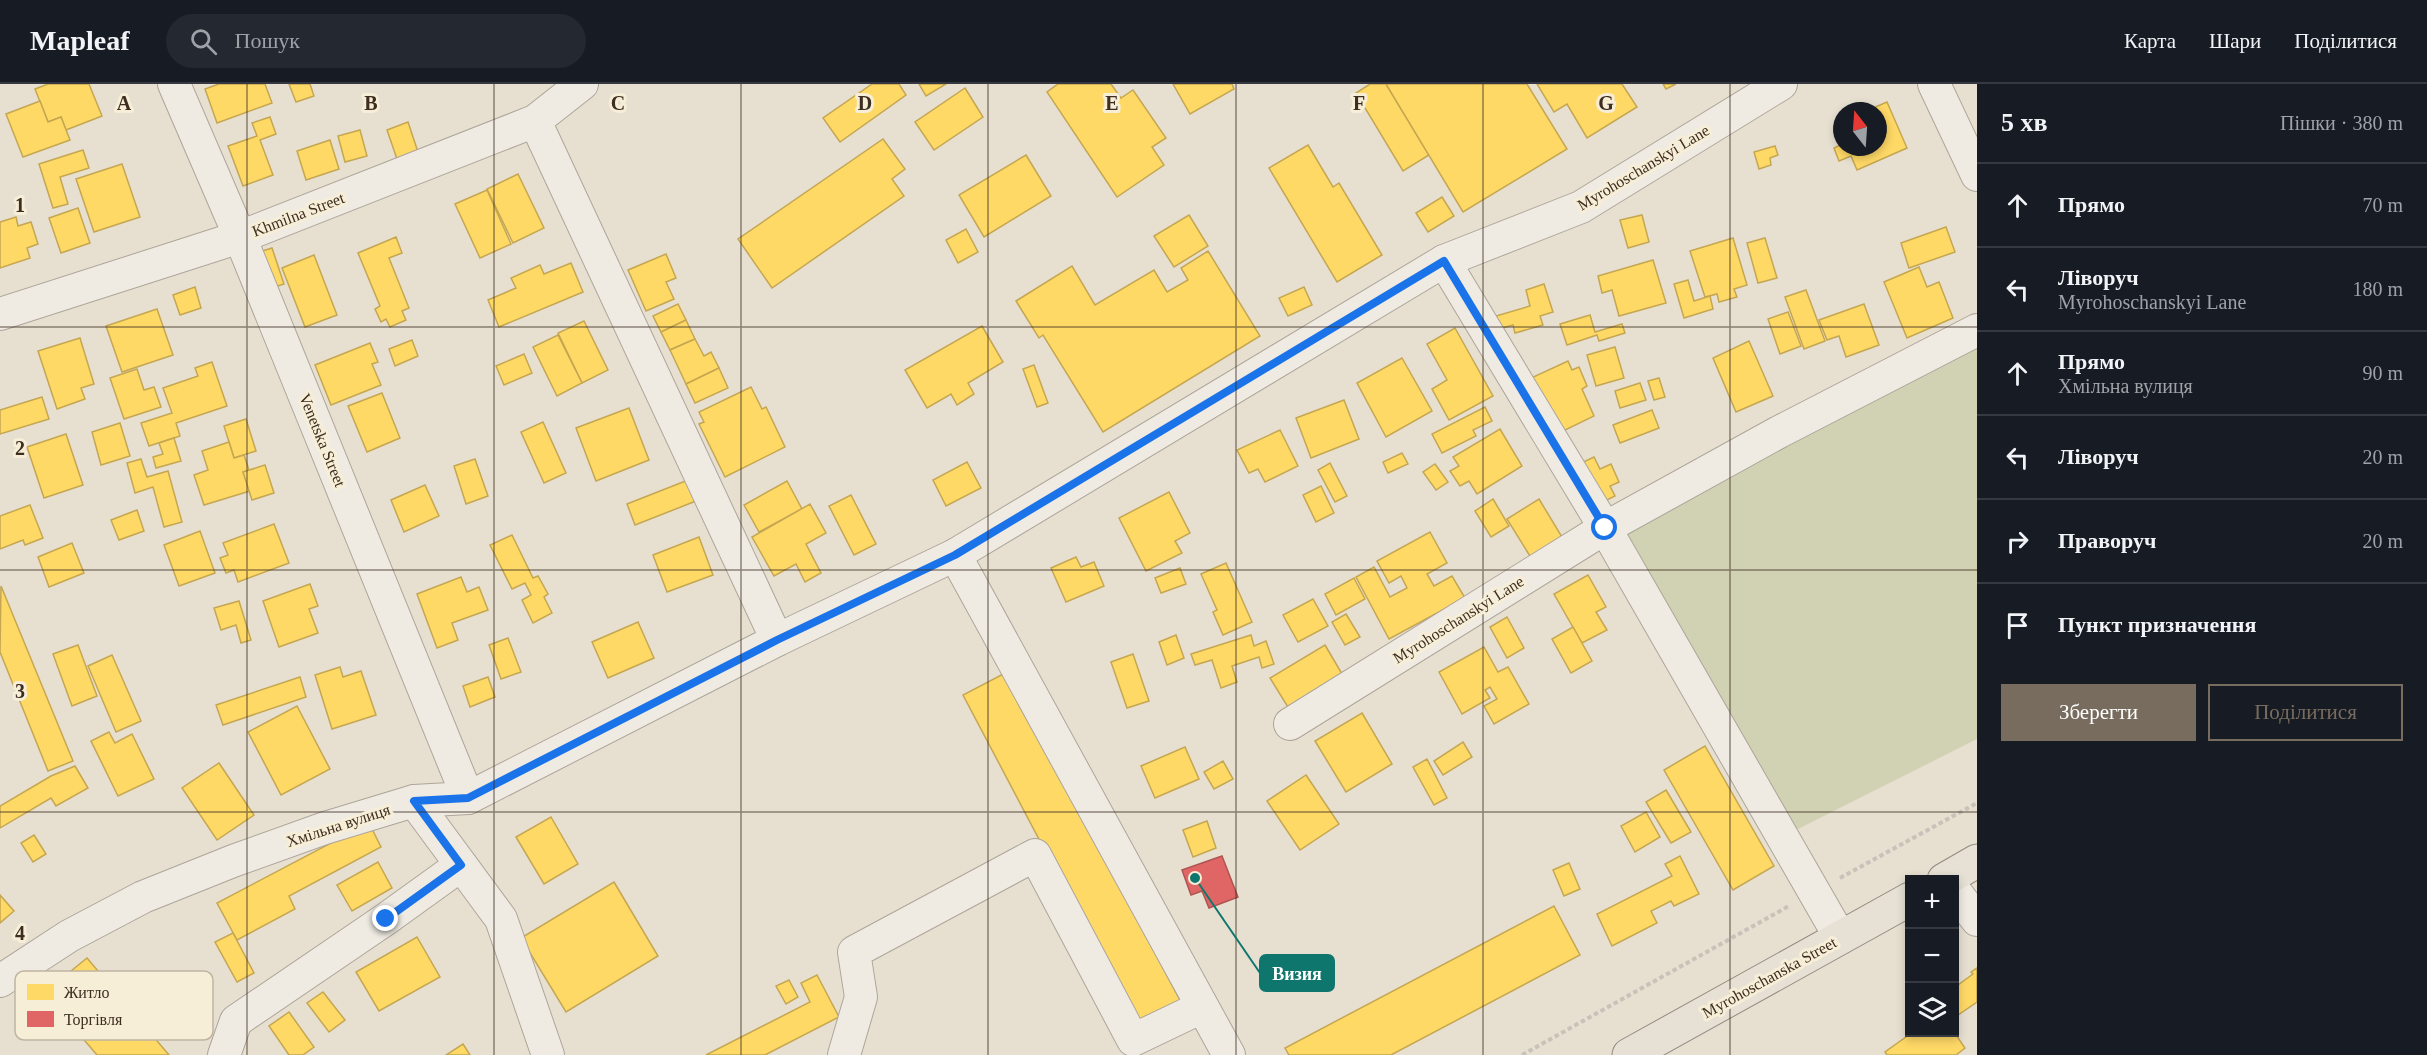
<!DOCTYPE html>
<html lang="uk">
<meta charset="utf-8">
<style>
body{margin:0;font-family:"Times New Roman",serif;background:#242831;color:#f1f3f6}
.controls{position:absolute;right:18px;bottom:18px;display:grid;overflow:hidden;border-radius:0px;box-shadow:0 3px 9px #0003}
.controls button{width:54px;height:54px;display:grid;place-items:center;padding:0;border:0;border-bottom:2px solid #363941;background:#171b24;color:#f1f3f6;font:30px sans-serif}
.compass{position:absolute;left:1833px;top:18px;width:54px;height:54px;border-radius:50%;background:#171b24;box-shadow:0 3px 9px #0003;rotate:343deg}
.stop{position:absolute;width:18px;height:18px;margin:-14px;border:4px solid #1a73e8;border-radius:50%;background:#fff}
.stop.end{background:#1a73e8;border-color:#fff;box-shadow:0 2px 6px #0008}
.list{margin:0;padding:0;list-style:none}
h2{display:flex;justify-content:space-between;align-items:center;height:78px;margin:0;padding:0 24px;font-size:26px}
h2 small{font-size:20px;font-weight:400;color:#9ea1a6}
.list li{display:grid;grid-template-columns:39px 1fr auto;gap:18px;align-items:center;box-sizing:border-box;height:84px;padding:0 24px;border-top:2px solid #363941}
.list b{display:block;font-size:22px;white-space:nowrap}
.list p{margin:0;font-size:20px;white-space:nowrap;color:#9ea1a6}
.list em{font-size:20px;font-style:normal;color:#9ea1a6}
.actions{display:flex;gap:12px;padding:18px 24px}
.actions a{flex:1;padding:14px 0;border:2px solid #786c5e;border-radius:0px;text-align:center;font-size:21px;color:#786c5e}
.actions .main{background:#786c5e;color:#fff}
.icon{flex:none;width:33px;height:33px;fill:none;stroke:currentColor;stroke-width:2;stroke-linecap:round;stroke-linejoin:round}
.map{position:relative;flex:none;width:1977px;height:971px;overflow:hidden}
header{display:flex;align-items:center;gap:36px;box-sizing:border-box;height:84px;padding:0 30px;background:#171b24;border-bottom:2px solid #363941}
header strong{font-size:28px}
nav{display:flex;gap:33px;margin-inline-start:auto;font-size:21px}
.search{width:420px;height:54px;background:#242831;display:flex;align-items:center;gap:15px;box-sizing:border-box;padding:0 21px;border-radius:33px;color:#9ea1a6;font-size:22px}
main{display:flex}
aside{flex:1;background:#171b24}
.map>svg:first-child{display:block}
</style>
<header>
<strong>Mapleaf</strong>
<div class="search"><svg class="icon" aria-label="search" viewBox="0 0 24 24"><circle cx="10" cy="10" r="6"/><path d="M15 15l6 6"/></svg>Пошук</div>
<nav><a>Карта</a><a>Шари</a><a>Поділитися</a></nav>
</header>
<main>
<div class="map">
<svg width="1977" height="971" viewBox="0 0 1977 971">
<rect width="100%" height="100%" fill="#e7e0d1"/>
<!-- cemetery -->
<polygon fill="#d1d1b3" points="1977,262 1977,655 1788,750 1620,451"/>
<!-- homes -->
<g fill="#ffd966" stroke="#c5a651" stroke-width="1.5">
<polygon points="48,0 89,0 102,32 66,46 61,33 48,38 35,5"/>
<polygon points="219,0 265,0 272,19 217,39 205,5"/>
<polygon points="289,0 310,0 314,12 296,18"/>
<polygon points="872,0 899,0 906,11 840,58 823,34"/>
<polygon points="919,0 946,0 926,12"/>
<polygon points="1058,0 1111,0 1121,14 1133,6 1166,54 1152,63 1164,81 1117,113 1047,8"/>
<polygon points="1173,0 1232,0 1234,5 1190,30"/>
<polygon points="1370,0 1386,0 1429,71 1403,87 1356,9"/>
<polygon points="1386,0 1527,0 1567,65 1463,128"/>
<polygon points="1537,0 1622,0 1637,23 1587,54 1567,20 1554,28"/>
<polygon points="1663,0 1676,0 1666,5"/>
<polygon points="965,4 983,33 934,66 915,38"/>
<polygon points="40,17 48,38 61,33 70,56 23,73 6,30"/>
<polygon points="1887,18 1907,64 1857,86 1851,72 1839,77 1834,64 1842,60 1842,63 1878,63 1878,27 1866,27"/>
<polygon points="270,33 276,50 260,56 273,91 243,102 228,62 257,52 252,39"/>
<polygon points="408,38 418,68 397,75 387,46"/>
<polygon points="1842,38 1842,53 1836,40"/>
<polygon points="360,46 367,72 345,78 338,52"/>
<polygon points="883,55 905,85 892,95 904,112 772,204 738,155"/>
<polygon points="330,56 339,85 306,96 297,67"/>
<polygon points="1308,61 1333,103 1339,99 1382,171 1337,198 1269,84"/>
<polygon points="1775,62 1778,71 1770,74 1771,81 1759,85 1754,68"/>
<polygon points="83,66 89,84 60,93 68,120 53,124 39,80"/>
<polygon points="1026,71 1051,112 984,153 959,111"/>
<polygon points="122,80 140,133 94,148 76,95"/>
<polygon points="518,90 544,144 513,159 487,105"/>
<polygon points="487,106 511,160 480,174 455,120"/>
<polygon points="1442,113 1454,132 1428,148 1416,129"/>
<polygon points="78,124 90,159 61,169 49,134"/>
<polygon points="1189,131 1208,162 1174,183 1154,152"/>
<polygon points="1642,131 1649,158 1628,164 1620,136"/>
<polygon points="16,133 18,142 31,138 38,160 27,164 30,174 0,184 0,138"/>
<polygon points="1946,143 1955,168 1909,184 1901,159"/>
<polygon points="966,145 978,168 958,179 946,156"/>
<polygon points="396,153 402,169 389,174 409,224 402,227 406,236 390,243 386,235 381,238 375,225 380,222 358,169"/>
<polygon points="1733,154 1747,201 1734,205 1737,213 1719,218 1717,210 1705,213 1690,167"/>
<polygon points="1765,154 1777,194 1758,199 1747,159"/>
<polygon points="272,164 284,200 271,204 259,168"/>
<polygon points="1208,167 1260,252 1103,348 1043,251 1039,254 1016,217 1072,182 1095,221 1154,186 1167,208 1188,196 1181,184"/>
<polygon points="666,170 676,194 666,198 674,215 646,227 628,186"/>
<polygon points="314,171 337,231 305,243 282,184"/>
<polygon points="1653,176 1666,219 1619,232 1612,206 1602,209 1598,192"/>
<polygon points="571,179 583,208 499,243 488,216 516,204 511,194 540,181 544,190"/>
<polygon points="1919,183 1927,203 1939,198 1953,234 1907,254 1884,198"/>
<polygon points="1688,196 1694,217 1710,212 1713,225 1684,234 1674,200"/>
<polygon points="1544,200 1553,228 1540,232 1543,241 1515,249 1513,241 1499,245 1496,232 1530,222 1526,206"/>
<polygon points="195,203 201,224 180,231 173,211"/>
<polygon points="1304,203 1312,221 1288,232 1279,214"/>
<polygon points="1806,206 1825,257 1804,265 1785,213"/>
<polygon points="678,220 686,236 661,248 653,232"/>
<polygon points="1864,220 1879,261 1846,273 1839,252 1827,256 1819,236"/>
<polygon points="157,225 173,271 122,288 106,242"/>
<polygon points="1788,228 1801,262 1780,270 1768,235"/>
<polygon points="1590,231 1595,248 1622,240 1625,249 1599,257 1597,251 1567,261 1560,240"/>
<polygon points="686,236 695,255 670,266 661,248"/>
<polygon points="584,237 608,286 582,299 558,249"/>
<polygon points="982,242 1003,278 968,299 974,310 957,321 951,310 927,324 905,286"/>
<polygon points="1455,244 1493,312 1449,336 1432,305 1447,296 1427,260"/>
<polygon points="558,251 582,299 557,312 533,263"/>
<polygon points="80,254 94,300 81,304 85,315 57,325 38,267"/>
<polygon points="695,255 704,272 711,268 719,284 686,300 670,266"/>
<polygon points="412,256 418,272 395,282 389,265"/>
<polygon points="1749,257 1773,312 1736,328 1713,274"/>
<polygon points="370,259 378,278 372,280 381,301 331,321 315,281"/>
<polygon points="1615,263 1624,294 1596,302 1587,271"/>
<polygon points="524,270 532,289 504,301 496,282"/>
<polygon points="1402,274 1432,327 1386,353 1357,299"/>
<polygon points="1568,277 1572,286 1579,283 1587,302 1582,305 1594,332 1557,350 1531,294"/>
<polygon points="212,278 227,322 176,339 180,352 149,362 141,339 172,329 163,304 198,292 195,284"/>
<polygon points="1034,281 1048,319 1037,323 1023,285"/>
<polygon points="719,284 728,304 695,319 686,300"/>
<polygon points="137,285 144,306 154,303 161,323 124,335 110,294"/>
<polygon points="1659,294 1665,313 1654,316 1648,297"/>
<polygon points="1640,299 1646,316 1620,324 1615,307"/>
<polygon points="751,303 762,325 766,323 785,363 725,393 699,340 704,338 699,328"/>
<polygon points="382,309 400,354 367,368 348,322"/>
<polygon points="42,313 49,335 0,350 0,326"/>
<polygon points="1344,316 1359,355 1311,374 1296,334"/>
<polygon points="1485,323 1492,337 1473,346 1476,352 1442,369 1432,350"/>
<polygon points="629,324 649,376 596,397 576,344"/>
<polygon points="1652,326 1659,344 1620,359 1613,341"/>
<polygon points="246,335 256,367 234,374 224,342"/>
<polygon points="543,338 566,389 544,399 521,348"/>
<polygon points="120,339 130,372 101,381 92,348"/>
<polygon points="1500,345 1522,382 1477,410 1469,397 1460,402 1450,387 1459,382 1453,373"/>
<polygon points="1280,346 1298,382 1265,398 1258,385 1249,389 1237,366"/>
<polygon points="66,350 83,401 44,414 27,363"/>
<polygon points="174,354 181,377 156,384 153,373 163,370 159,359"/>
<polygon points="229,358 234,374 244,371 249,386 243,388 250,407 204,421 194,391 208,386 202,367"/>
<polygon points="1402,369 1408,380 1388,389 1383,378"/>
<polygon points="1594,373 1600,385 1611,380 1619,398 1610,402 1615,412 1597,421 1577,381"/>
<polygon points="141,375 147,393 168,387 182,438 164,443 153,403 135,409 127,379"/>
<polygon points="475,375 488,412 466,420 454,382"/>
<polygon points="967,378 981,404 946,422 933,396"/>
<polygon points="1330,379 1347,412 1335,418 1318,386"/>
<polygon points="1435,380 1448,398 1436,406 1423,388"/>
<polygon points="265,381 274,409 252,416 243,388"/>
<polygon points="688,396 696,417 635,441 627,420"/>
<polygon points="787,397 802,425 759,448 744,421"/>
<polygon points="425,401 439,432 404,448 391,416"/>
<polygon points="1321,402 1334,429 1316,438 1303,411"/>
<polygon points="1169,408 1190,449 1175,457 1182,469 1146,487 1119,434"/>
<polygon points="851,411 876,460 854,471 829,422"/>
<polygon points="1493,415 1509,442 1491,453 1475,427"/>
<polygon points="1539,415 1565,458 1533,477 1507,435"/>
<polygon points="810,420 826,449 806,460 821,489 805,498 796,480 774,492 752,453"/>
<polygon points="30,421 43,454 25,461 23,456 0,465 0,432"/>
<polygon points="137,426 144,447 119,456 111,436"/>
<polygon points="274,440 289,479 238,498 234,486 226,489 220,474 228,471 223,459"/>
<polygon points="200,447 215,489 179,502 164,461"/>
<polygon points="1430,448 1447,479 1427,490 1434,502 1452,492 1465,514 1389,555 1356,493 1374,483 1390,513 1407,504 1401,492 1389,499 1377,477"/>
<polygon points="512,451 533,494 538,492 548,510 544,513 552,529 533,539 522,516 531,511 525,499 512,505 490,461"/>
<polygon points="699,453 713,491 667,508 653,471"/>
<polygon points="72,459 84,489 49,503 38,473"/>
<polygon points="1076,473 1081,483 1094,478 1104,502 1066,518 1051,484"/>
<polygon points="1226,479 1252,538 1223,551 1213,528 1217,526 1201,490"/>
<polygon points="1180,484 1186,500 1161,509 1155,494"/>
<polygon points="1588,491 1606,523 1596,528 1607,546 1582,559 1554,510"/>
<polygon points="461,493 467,508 479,503 488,526 452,539 458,556 437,564 417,510"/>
<polygon points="1354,494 1365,515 1336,531 1325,510"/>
<polygon points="310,500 318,522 309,525 318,549 279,563 263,517"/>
<polygon points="1,502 73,677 48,687 0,568"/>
<polygon points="1313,515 1328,542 1298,558 1283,531"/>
<polygon points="239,517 251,556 241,559 236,541 221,546 214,524"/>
<polygon points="1346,530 1360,553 1345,561 1332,538"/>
<polygon points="1507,533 1524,564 1507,574 1490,543"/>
<polygon points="638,538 654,574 608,594 592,558"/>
<polygon points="1573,543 1592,577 1571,589 1552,555"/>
<polygon points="1176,551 1184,574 1167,581 1159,558"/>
<polygon points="1251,551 1254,562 1266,557 1274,580 1262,584 1259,573 1232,582 1237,598 1221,604 1212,576 1195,581 1191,570"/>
<polygon points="508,554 521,588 501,595 489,561"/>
<polygon points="78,561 97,612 72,622 53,570"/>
<polygon points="1325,561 1345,595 1291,628 1270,594"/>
<polygon points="1484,563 1498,588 1508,583 1529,620 1494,640 1484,622 1497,615 1490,603 1485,606 1490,614 1462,630 1439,588"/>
<polygon points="1133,570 1149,617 1127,624 1111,578"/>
<polygon points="112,571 141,637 116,648 88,582"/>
<polygon points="340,583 343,593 361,587 376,631 332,645 315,591"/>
<polygon points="1007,588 1183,922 1139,945 963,611"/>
<polygon points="300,593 306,613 223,641 216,621"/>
<polygon points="488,593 495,613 470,623 463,602"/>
<polygon points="297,622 330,685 281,711 248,648"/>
<polygon points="1362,629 1392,680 1346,708 1315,657"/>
<polygon points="109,648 115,659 132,650 154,695 118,712 91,657"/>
<polygon points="1463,658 1472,673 1443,691 1434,677"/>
<polygon points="1705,662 1774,782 1733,806 1664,686"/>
<polygon points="1185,663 1199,695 1155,714 1141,682"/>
<polygon points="1427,675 1447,714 1434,721 1413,683"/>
<polygon points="1223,677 1233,695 1214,705 1204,688"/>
<polygon points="219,679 254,731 217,756 182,704"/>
<polygon points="75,682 88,704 56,722 51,714 0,744 0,722 51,692"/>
<polygon points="1306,691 1339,740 1300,766 1267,717"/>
<polygon points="1666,706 1691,748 1671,759 1646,718"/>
<polygon points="1646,728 1660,753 1635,768 1621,742"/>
<polygon points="551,733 578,780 544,800 516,753"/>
<polygon points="1207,737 1216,764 1193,773 1183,746"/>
<polygon points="369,739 381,763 289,812 295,825 237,856 217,819"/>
<polygon points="34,751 46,770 33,778 21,759"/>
<polygon points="1680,772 1699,810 1674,822 1671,817 1651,827 1657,839 1612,862 1597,830 1672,792 1665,780"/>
<polygon points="378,778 392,804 352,827 337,801"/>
<polygon points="1569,779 1580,805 1564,812 1553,786"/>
<polygon points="614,798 658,872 566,928 521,854"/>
<polygon points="0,811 14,827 0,839"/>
<polygon points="1554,822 1580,871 1391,971 1289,971 1285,964"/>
<polygon points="233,849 254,889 237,898 215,858"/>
<polygon points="417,853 440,893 379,927 356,888"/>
<polygon points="87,874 169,971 97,971 44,909"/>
<polygon points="1977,884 1977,918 1958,931 1954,926 1954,904 1973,890 1971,888"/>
<polygon points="817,891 839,933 765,971 706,971 810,918 801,899"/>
<polygon points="789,896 798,913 786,920 776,902"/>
<polygon points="323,908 345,936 329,948 307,919"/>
<polygon points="289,928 314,963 303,971 289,971 269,942"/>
<polygon points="1913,948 1954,948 1965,964 1956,971 1887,971 1885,968"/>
<polygon points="463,960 470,971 446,971"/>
</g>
<!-- shops -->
<polygon fill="#e06666" stroke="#af5551" stroke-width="1.5" points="1222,772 1238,813 1209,824 1202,807 1191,811 1182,786"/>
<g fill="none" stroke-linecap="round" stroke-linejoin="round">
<!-- minor casing -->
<g stroke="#ada599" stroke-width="34">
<g id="minor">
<polyline points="174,0 240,153 468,714"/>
<polyline points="1934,0 1977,91"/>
<polyline points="535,37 777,556"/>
<polyline points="1444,177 1605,444 1840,853"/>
<polyline points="0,230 240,153 535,37 582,0"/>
<polyline points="955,471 1229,971"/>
<polyline points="1290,640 1605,444 1779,348 1977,246"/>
<polyline points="414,717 501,835 548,971"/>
<polyline points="1954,806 1977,836"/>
<polyline points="0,897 69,852 143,813 233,777 325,744 414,717 468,714 777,556 955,471 1444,177 1581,123 1781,0"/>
<polyline points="224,971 236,937 386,835 461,781"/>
<polyline points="844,971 861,913 854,868 1035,771 1133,956 1202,923"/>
</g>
</g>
<!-- major casing -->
<g stroke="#928b80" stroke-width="35">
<g id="major">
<polyline points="1944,796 1977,777"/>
<polyline points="1629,971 1910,815"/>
</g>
</g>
<!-- path -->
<g stroke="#c8c2b9" stroke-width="4" stroke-dasharray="4.5 3" stroke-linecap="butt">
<polyline points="1840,794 1977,719"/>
<polyline points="1522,971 1789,822"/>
</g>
<!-- minor -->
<use href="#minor" stroke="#efebe3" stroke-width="32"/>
<!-- major -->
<use href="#major" stroke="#e6e1d4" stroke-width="33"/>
</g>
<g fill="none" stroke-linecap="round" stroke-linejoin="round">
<!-- route -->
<polyline stroke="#1a73e8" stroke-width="8" points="386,835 461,781 414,717 468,714 777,556 955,471 1444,177 1605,444"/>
</g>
<!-- grid -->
<path fill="none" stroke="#3d2e20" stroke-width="1.5" stroke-opacity="0.55" d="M247,0V971M494,0V971M741,0V971M988,0V971M1236,0V971M1483,0V971M1730,0V971M0,243H1977M0,486H1977M0,728H1977"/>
<g text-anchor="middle" stroke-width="6" stroke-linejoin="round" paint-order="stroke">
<!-- street labels -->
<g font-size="16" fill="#3d2e20" stroke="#f7eed8">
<text transform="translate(1643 83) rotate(-31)" y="6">Myrohoschanskyi Lane</text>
<text transform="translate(298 130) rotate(-21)" y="6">Khmilna Street</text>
<text transform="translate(323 356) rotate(68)" y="6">Venetska Street</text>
<text transform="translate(1458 535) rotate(-32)" y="6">Myrohoschanskyi Lane</text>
<text transform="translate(338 741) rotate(-18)" y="6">Хмільна вулиця</text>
<text transform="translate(1769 893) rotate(-29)" y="6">Myrohoschanska Street</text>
</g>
</g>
<!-- legend -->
<rect x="15" y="887" width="198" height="69" rx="9" fill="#f7eed8" stroke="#bfb4a1" stroke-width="1.5"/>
<rect x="27" y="900" width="27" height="16" fill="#ffd966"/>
<rect x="27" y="927" width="27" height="16" fill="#e06666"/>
<g font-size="16" fill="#3d2e20">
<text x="64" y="914">Житло</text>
<text x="64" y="941">Торгівля</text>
</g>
<g font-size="20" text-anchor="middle" font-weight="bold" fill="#3d2e20" stroke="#f7eed8" stroke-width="6" stroke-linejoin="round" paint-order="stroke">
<text x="124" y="26">A</text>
<text x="371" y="26">B</text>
<text x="618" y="26">C</text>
<text x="865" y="26">D</text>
<text x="1112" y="26">E</text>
<text x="1359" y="26">F</text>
<text x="1606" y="26">G</text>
<text x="20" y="128">1</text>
<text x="20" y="371">2</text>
<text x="20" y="614">3</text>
<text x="20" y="856">4</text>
</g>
<!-- callouts -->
<path fill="none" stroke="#0f766e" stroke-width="2" d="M1195 794L1260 889"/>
<circle fill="#0f766e" stroke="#f7eed8" stroke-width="2" cx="1195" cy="794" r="6"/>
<rect fill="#0f766e" stroke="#0f766e" stroke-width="2" x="1260" y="871" width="74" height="36" rx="6"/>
<g font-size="18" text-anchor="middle" font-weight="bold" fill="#fff">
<text x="1297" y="896">Визия</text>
</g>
</svg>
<div class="controls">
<button>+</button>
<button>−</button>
<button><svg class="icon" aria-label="layers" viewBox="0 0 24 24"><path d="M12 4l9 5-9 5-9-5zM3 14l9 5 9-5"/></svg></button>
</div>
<svg class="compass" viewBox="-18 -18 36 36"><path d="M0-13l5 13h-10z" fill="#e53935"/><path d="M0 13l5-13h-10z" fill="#9ea1a6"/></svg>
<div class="stop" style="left:1605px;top:444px"></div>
<div class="stop end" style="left:386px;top:835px"></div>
</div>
<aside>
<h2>5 хв<small>Пішки · 380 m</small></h2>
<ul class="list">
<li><svg class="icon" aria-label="ahead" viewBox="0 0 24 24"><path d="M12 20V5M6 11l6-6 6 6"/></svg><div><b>Прямо</b></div><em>70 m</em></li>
<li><svg class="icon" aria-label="left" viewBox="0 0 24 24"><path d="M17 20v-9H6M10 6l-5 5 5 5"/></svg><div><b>Ліворуч</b><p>Myrohoschanskyi Lane</p></div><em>180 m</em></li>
<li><svg class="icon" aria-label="ahead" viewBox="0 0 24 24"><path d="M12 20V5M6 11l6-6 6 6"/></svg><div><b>Прямо</b><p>Хмільна вулиця</p></div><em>90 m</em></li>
<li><svg class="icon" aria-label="left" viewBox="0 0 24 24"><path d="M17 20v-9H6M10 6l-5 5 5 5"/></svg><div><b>Ліворуч</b></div><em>20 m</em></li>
<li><svg class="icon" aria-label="right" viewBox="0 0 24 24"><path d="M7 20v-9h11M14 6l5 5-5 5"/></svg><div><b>Праворуч</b></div><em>20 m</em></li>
<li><svg class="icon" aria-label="arrive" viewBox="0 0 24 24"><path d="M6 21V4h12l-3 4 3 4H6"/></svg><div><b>Пункт призначення</b></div></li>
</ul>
<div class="actions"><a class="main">Зберегти</a><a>Поділитися</a></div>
</aside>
</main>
